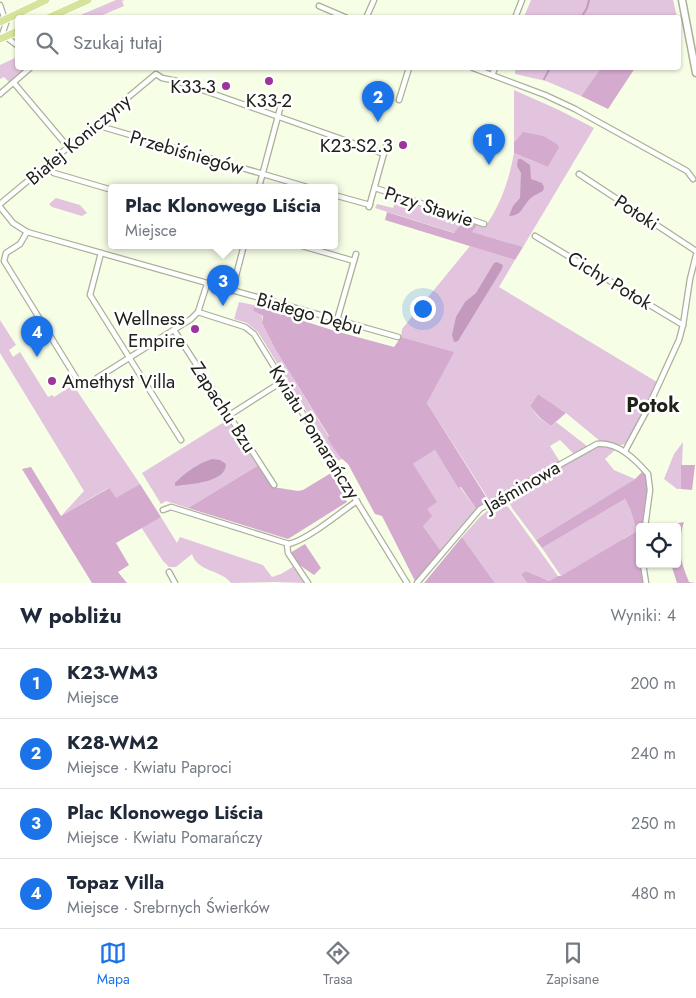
<!DOCTYPE html>
<html lang="pl">
<meta charset="utf-8">
<style>
body{margin:0;font-family:Jost,sans-serif;background:#f6f6f7;color:#1f2937}
.controls{position:absolute;right:15px;bottom:15px;display:grid;overflow:hidden;border-radius:5px;box-shadow:0 1px 4px #0004}
.controls button{width:45px;height:45px;display:grid;place-items:center;padding:0;border:0;border-bottom:1px solid #e0e1e3;background:#fff;color:#1f2937;font:25px sans-serif}
.you{position:absolute;left:422px;top:308px;width:18px;height:18px;margin:-12px;border:4px solid #fff;border-radius:50%;background:#1a73e8;box-shadow:0 0 0 8px #1a73e833}
.badge{display:grid;place-items:center;width:32px;height:32px;border-radius:50%;background:#1a73e8;color:#fff;font-size:16px;font-weight:700}
.pin{position:absolute;translate:-50% -41px;filter:drop-shadow(0 1px 2px #0008)}
.pin::after{content:'';position:absolute;top:26px;width:18px;height:15px;background:inherit;clip-path:polygon(0 0,100% 0,50% 100%)}
.popup{position:absolute;left:108px;top:184px;width:230px;height:65px;box-sizing:border-box;display:grid;place-content:center;border-radius:5px;background:#fff;filter:drop-shadow(0 1px 4px #0005);font-size:16px;white-space:nowrap;color:#747a83}
.popup b{font-size:19px;color:#1f2937}
.popup::after{content:'';position:absolute;left:50%;top:100%;margin-left:-10px;border:10px solid transparent;border-top-color:#fff}
.list{margin:0;padding:0;list-style:none}
h2{display:flex;justify-content:space-between;align-items:center;height:65px;margin:0;padding:0 20px;font-size:21px}
h2 small{font-size:16px;font-weight:400;color:#747a83}
.list li{display:grid;grid-template-columns:32px 1fr auto;gap:15px;align-items:center;box-sizing:border-box;height:70px;padding:0 20px;border-top:1px solid #e0e1e3}
.list b{display:block;font-size:19px;white-space:nowrap}
.list p{margin:0;font-size:16px;white-space:nowrap;color:#747a83}
.list em{font-size:16px;font-style:normal;color:#747a83}
.icon{flex:none;width:28px;height:28px;fill:none;stroke:currentColor;stroke-width:2;stroke-linecap:round;stroke-linejoin:round}
.map{position:relative;flex:none;width:696px;height:583px;overflow:hidden}
.search{position:absolute;background:#fff;box-shadow:0 1px 4px #0004;left:15px;right:15px;top:15px;height:55px;display:flex;align-items:center;gap:12px;box-sizing:border-box;padding:0 18px;border-radius:5px;color:#747a83;font-size:19px}
.sheet{height:345px;background:#fff}
nav{display:flex;justify-content:space-around;align-items:center;box-sizing:border-box;height:70px;border-top:1px solid #e0e1e3;background:#fff;font-size:14px;color:#747a83}
nav a{display:grid;justify-items:center;gap:2px}
nav .on{color:#1a73e8}
.map>svg:first-child{display:block}
</style>
<div class="map">
<svg width="696" height="583" viewBox="0 0 696 583">
<rect width="100%" height="100%" fill="#f7fee6"/>
<!-- green -->
<g fill="#e2c4de">
<polygon points="116,0 125,0 122,1 124,6 98,17 76,17"/>
<polygon points="531,0 673,0 677,17 524,17"/>
<polygon points="17,57 18,68 24,68 24,70 9,82 4,77 0,79 0,65"/>
<polygon points="515,68 601,68 581,96 546,81 515,74"/>
<path d="M514,90L559,110L594,128L523,247L471,232L477,225L485,227C501,204 509,180 514,153L548,167L559,148L521,134L514,142Z"/>
<polygon points="56,198 80,205 87,213 82,216 52,207 49,204"/>
<polygon points="396,199 469,222 466,225 461,224 455,233 375,208 377,204 393,208"/>
<polygon points="470,246 515,260 499,287 657,382 633,432 625,444 618,446 600,441 566,413 538,394 530,406 539,418 551,426 556,422 587,446 574,454 560,440 550,446 560,462 489,500 427,403 453,352 401,337 402,329"/>
<polygon points="239,302 254,305 253,311 262,316 262,323 275,349 329,437 327,438 343,459 337,461 258,332 247,323 234,319"/>
<polygon points="0,320 16,345 9,350 13,357 20,352 48,397 52,395 54,397 73,385 140,484 116,499 108,488 61,516 84,491 0,353"/>
<polygon points="229,419 259,465 188,508 166,501 161,504 142,473"/>
<polygon points="683,442 681,489 677,489 664,479 674,454"/>
<polygon points="596,446 616,449 605,459 614,470 635,479 536,540 512,508 507,497"/>
<polygon points="435,450 458,488 460,487 477,510 441,551 423,526 427,509 413,464"/>
<polygon points="625,499 630,509 637,531 623,539 640,564 561,576 542,548"/>
<polygon points="497,502 504,504 509,508 558,576 549,581 526,571 521,574 527,583 495,583 462,537 480,517"/>
<path d="M161,517L177,543L180,537L263,565L272,577L281,574L294,566L306,583L274,582L231,583C222,570 197,572 192,554L176,567H169L163,561L141,527Z"/>
</g>
<!-- forest -->
<g fill="#d4aacf">
<polygon points="601,68 635,68 608,109 581,96"/>
<polygon points="523,132 543,136 557,144 559,148 548,167 514,153 514,142"/>
<polygon points="387,212 454,233 461,224 466,225 469,222 477,225 472,232 523,247 515,260 385,220"/>
<polygon points="254,305 335,331 394,347 401,337 454,352 427,403 488,500 477,510 461,487 458,488 435,450 413,464 437,502 427,509 432,516 423,526 441,551 415,581 382,516 375,514 348,464 340,457 327,438 329,436 275,349 262,323 263,316 253,311"/>
<polygon points="538,394 566,413 551,426 540,418 530,406"/>
<polygon points="259,465 273,487 298,491 303,490 331,473 347,502 288,539 188,508"/>
<polygon points="681,465 695,465 692,490 681,489"/>
<polygon points="31,467 61,516 109,488 116,498 140,484 161,517 116,543 129,565 118,572 127,583 92,583 22,469"/>
<path d="M643,471C655,483 645,511 643,527H640V564H642L644,583H527L521,574L526,571L549,581L558,576H561L637,531L630,509L625,499L542,548L536,540L635,479Z"/>
<path d="M684,522C676,546 680,559 689,582L695,583H677L671,564H677V527H672L673,524Z"/>
<polygon points="462,537 495,583 424,583"/>
<polygon points="305,544 321,568 314,575 298,564 290,553"/>
</g>
<!-- water -->
<g fill="#c39abe">
<path d="M518,159H521L530,165L531,179L542,183L544,187L543,191C537,194 532,196 528,201C521,209 522,215 509,216L513,206L520,198L521,173L517,166Z"/>
<polygon points="497,262 503,265 502,269 461,336 458,341 454,342 452,335 456,317 465,302 476,293 494,263"/>
<path d="M212,459L220,460L226,464C226,483 189,484 175,486V483C186,472 197,464 212,459Z"/>
</g>
<g fill="none" stroke-linecap="round" stroke-linejoin="round">
<!-- stream -->
<g stroke="#c39abe" stroke-width="2">
<polyline points="581,18 587,8 589,0"/>
<polyline points="544,79 550,68"/>
</g>
<!-- minor casing -->
<g stroke="#aab099" stroke-width="7">
<g id="minor">
<polyline points="0,5 6,23 1,38"/>
<polyline points="319,6 347,18"/>
<polyline points="366,18 374,0"/>
<polyline points="515,18 522,0"/>
<polyline points="6,37 18,46"/>
<polyline points="473,68 545,95 575,109 687,171 693,179"/>
<polyline points="492,75 495,68"/>
<polyline points="14,83 68,147"/>
<polyline points="0,94 30,68"/>
<polyline points="399,100 409,68"/>
<polyline points="98,122 103,127 307,187"/>
<polyline points="46,166 54,173 112,190"/>
<polyline points="579,174 696,251"/>
<polyline points="259,187 281,105"/>
<polyline points="375,188 484,224"/>
<polyline points="334,195 370,205"/>
<polyline points="0,204 156,74 162,78 177,81 384,154"/>
<polyline points="0,207 13,223 27,232 398,337"/>
<polyline points="369,207 386,146"/>
<polyline points="27,232 20,244 6,253 4,261 78,381"/>
<polyline points="535,236 683,325"/>
<polyline points="299,245 354,261"/>
<polyline points="101,253 90,295 181,440"/>
<polyline points="232,291 244,245"/>
<polyline points="198,312 245,327 254,334 407,583"/>
<polyline points="337,320 356,254"/>
<polyline points="174,330 274,485"/>
<polyline points="97,378 191,319 198,312 207,284"/>
<polyline points="228,416 283,381"/>
<polyline points="625,451 646,412 679,340 683,325 690,279 696,255"/>
<path d="M163,510L171,507L289,544C309,539 339,513 357,501"/>
<polyline points="287,544 288,553 308,583"/>
<polyline points="643,564 646,583"/>
<polyline points="169,572 175,583"/>
<path d="M417,583L480,509L597,444C618,442 635,459 648,474L650,490L645,527"/>
</g>
</g>
<!-- secondary casing -->
<g stroke="#aab099" stroke-width="9">
<polyline id="secondary" points="682,0 696,73"/>
</g>
<!-- primary casing -->
<g stroke="#fff" stroke-width="9">
<g id="primary">
<polyline points="48,18 88,0"/>
<polyline points="0,22 46,0"/>
<polyline points="0,39 18,31"/>
</g>
</g>
<!-- minor -->
<use href="#minor" stroke="#fff" stroke-width="4.5"/>
<!-- secondary -->
<use href="#secondary" stroke="#fff" stroke-width="6"/>
<!-- primary -->
<use href="#primary" stroke="#d6e39b" stroke-width="7"/>
</g>
<!-- markers -->
<g fill="#9d3598" stroke="#fff" stroke-width="2">
<circle cx="269" cy="81" r="5"/>
<circle cx="226" cy="86" r="5"/>
<circle cx="403" cy="145" r="5"/>
<circle cx="195" cy="329" r="5"/>
<circle cx="52" cy="381" r="5"/>
</g>
<g text-anchor="middle" stroke-width="5" stroke-linejoin="round" paint-order="stroke">
<!-- poi labels -->
<g font-size="19" fill="#20221a" stroke="#fff" text-anchor="end">
<text x="216" y="93">K33-3</text>
<text x="269" y="107" text-anchor="middle">K33-2</text>
<text x="393" y="152">K23-S2.3</text>
<text x="185" y="325">Wellness<tspan x="185" dy="22">Empire</tspan></text>
<text x="62" y="388" text-anchor="start">Amethyst Villa</text>
</g>
<!-- street labels -->
<g font-size="19" fill="#20221a" stroke="#fff">
<text transform="translate(78 139) rotate(-40)" y="7">Białej Koniczyny</text>
<text transform="translate(187 152) rotate(16)" y="7">Przebiśniegów</text>
<text transform="translate(429 206) rotate(18)" y="7">Przy Stawie</text>
<text transform="translate(637 212) rotate(33)" y="7">Potoki</text>
<text transform="translate(610 280) rotate(31)" y="7">Cichy Potok</text>
<text transform="translate(310 313) rotate(16)" y="7">Białego Dębu</text>
<text transform="translate(224 407) rotate(57)" y="7">Zapachu Bzu</text>
<text transform="translate(315 432) rotate(58)" y="7">Kwiatu Pomarańczy</text>
<text transform="translate(522 486) rotate(-30)" y="7">Jaśminowa</text>
</g>
<!-- neighbourhood labels -->
<g font-size="20" font-weight="bold" fill="#20221a" stroke="#fff">
<text x="653" y="412">Potok</text>
</g>
</g>
</svg>
<div class="controls">
<button><svg class="icon" aria-label="locate" viewBox="0 0 24 24"><circle cx="12" cy="12" r="6"/><path d="M12 2v4M12 18v4M2 12h4M18 12h4"/></svg></button>
</div>
<div class="you"></div>
<div class="pin badge" style="left:489px;top:165px">1</div>
<div class="pin badge" style="left:378px;top:122px">2</div>
<div class="pin badge" style="left:223px;top:306px">3</div>
<div class="popup"><b>Plac Klonowego Liścia</b>Miejsce</div>
<div class="pin badge" style="left:37px;top:357px">4</div>
<div class="search"><svg class="icon" aria-label="search" viewBox="0 0 24 24"><circle cx="10" cy="10" r="6"/><path d="M15 15l6 6"/></svg>Szukaj tutaj</div>
</div>
<section class="sheet">
<h2>W pobliżu<small>Wyniki: 4</small></h2>
<ul class="list">
<li><span class="badge">1</span><div><b>K23-WM3</b><p>Miejsce</p></div><em>200 m</em></li>
<li><span class="badge">2</span><div><b>K28-WM2</b><p>Miejsce · Kwiatu Paproci</p></div><em>240 m</em></li>
<li><span class="badge">3</span><div><b>Plac Klonowego Liścia</b><p>Miejsce · Kwiatu Pomarańczy</p></div><em>250 m</em></li>
<li><span class="badge">4</span><div><b>Topaz Villa</b><p>Miejsce · Srebrnych Świerków</p></div><em>480 m</em></li>
</ul>
</section>
<nav>
<a class="on"><svg class="icon" aria-label="map" viewBox="0 0 24 24"><path d="M3 6l6-2 6 2 6-2v14l-6 2-6-2-6 2zM9 4v14M15 6v14"/></svg>Mapa</a>
<a><svg class="icon" aria-label="directions" viewBox="0 0 24 24"><path d="M12 3l9 9-9 9-9-9zM9 14v-3h6M13 9l2 2-2 2"/></svg>Trasa</a>
<a><svg class="icon" aria-label="saved" viewBox="0 0 24 24"><path d="M7 4h10v16l-5-4-5 4z"/></svg>Zapisane</a>
</nav>
